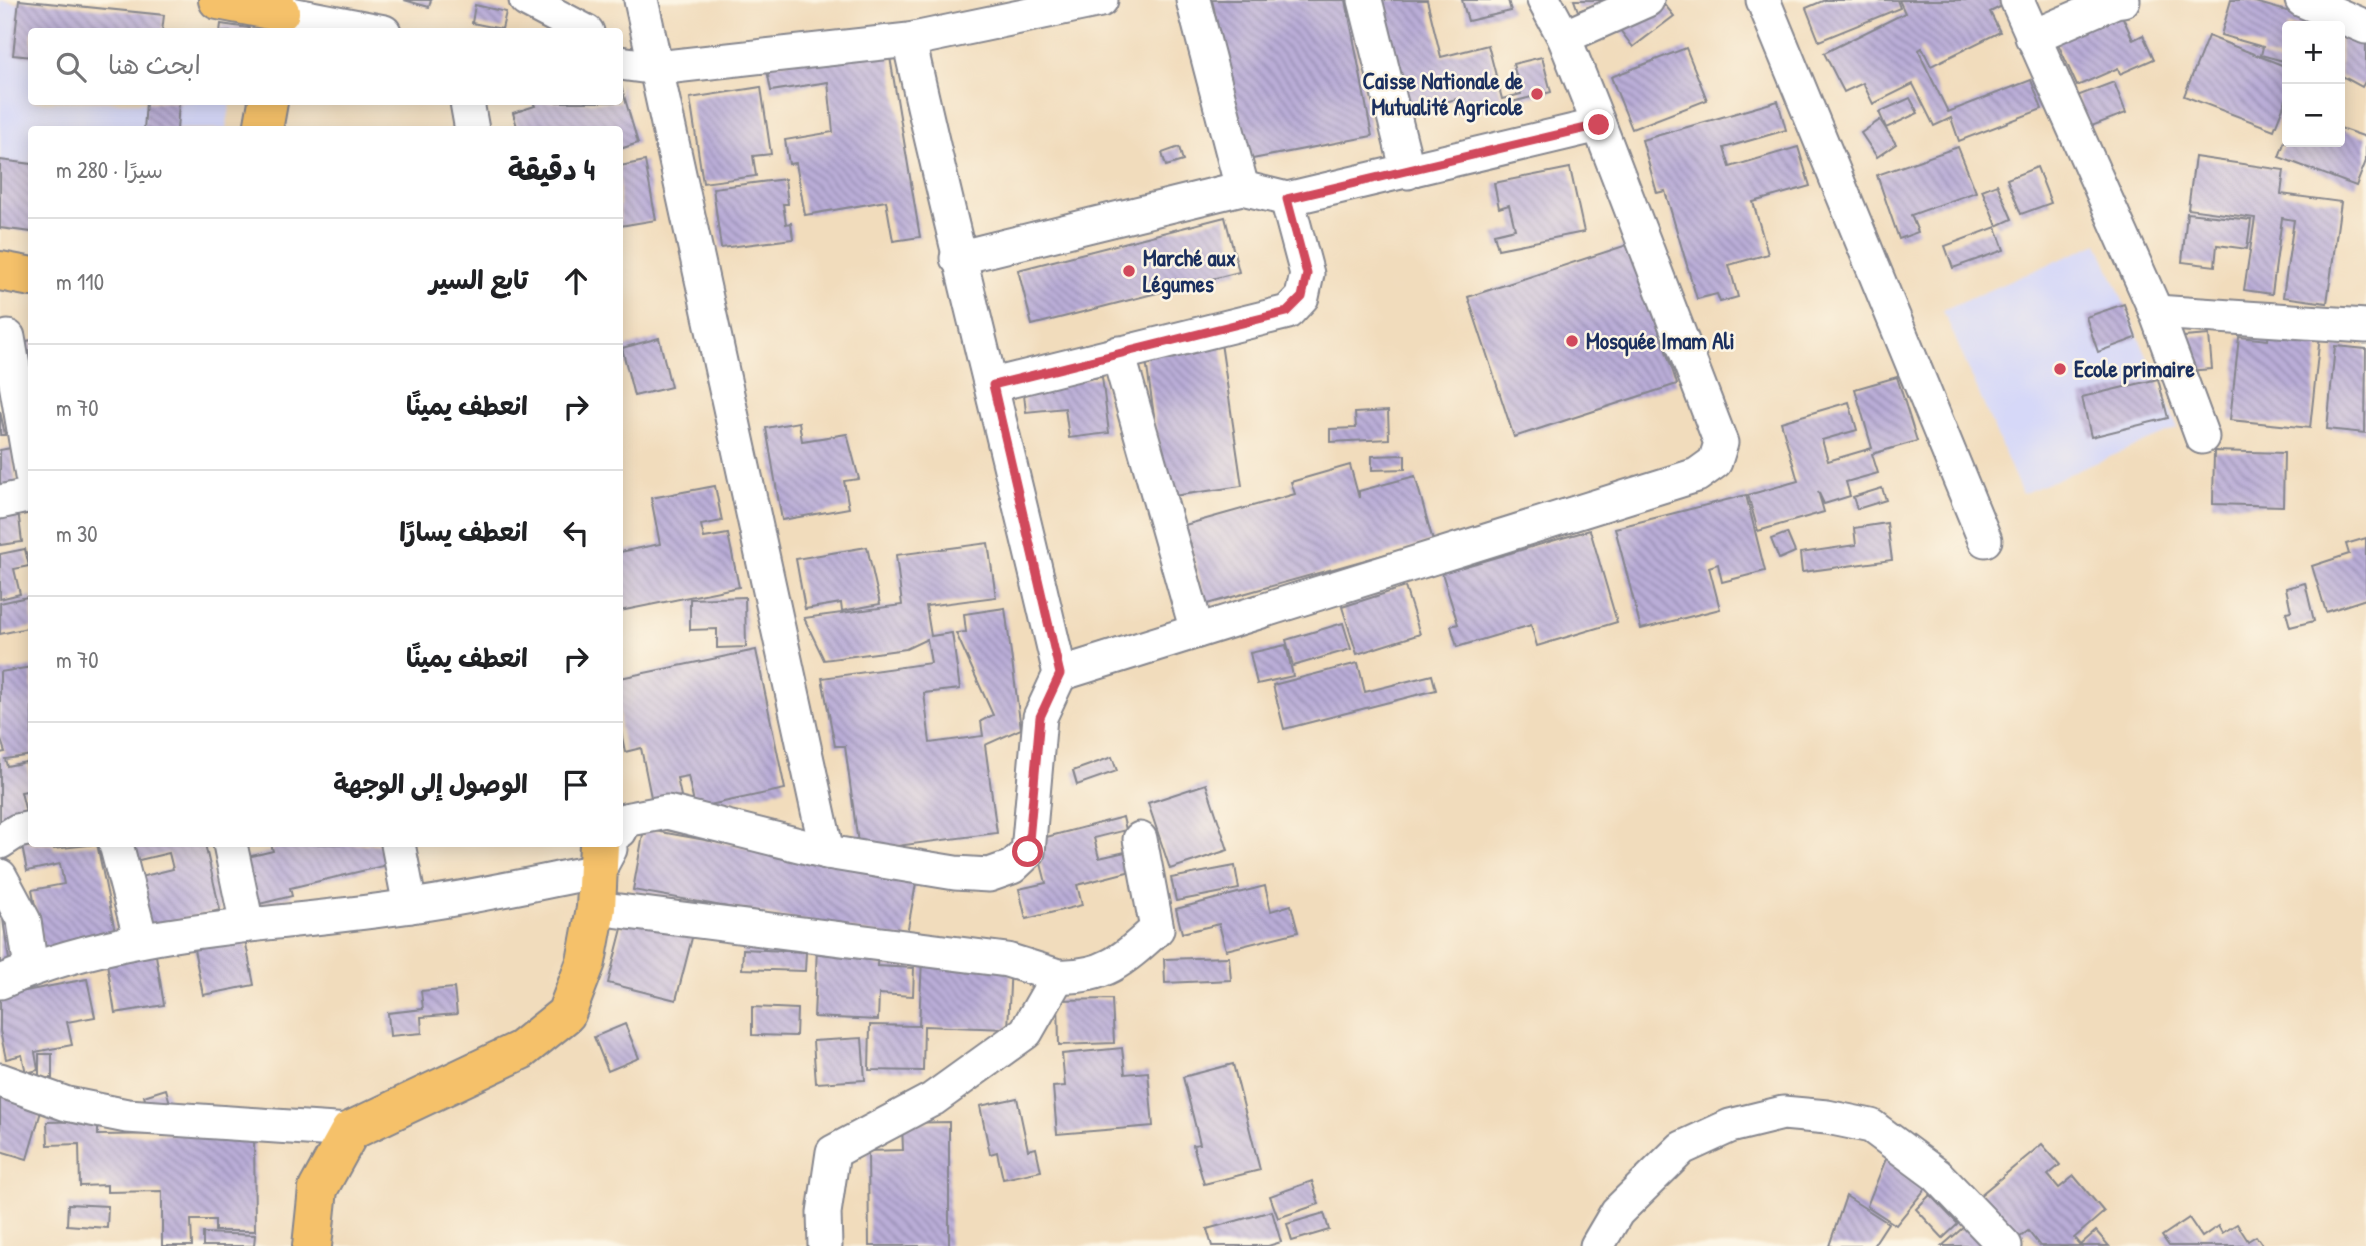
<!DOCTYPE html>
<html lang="ar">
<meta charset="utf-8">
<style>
body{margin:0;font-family:"Patrick Hand","Playpen Sans Arabic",sans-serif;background:#f6f6f6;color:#202124;direction:rtl}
.controls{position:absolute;right:21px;top:21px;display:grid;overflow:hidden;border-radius:7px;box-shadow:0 4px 18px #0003}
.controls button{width:63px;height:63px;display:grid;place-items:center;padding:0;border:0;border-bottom:2px solid #e0e0e0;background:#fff;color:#202124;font:35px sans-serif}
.stop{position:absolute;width:21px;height:21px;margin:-16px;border:5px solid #d1495b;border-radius:50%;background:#fff}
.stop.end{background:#d1495b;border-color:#fff;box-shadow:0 2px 7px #0008}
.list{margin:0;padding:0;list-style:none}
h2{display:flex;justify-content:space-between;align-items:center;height:91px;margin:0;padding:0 28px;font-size:30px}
h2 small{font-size:23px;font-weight:400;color:#757577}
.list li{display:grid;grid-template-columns:46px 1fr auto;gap:21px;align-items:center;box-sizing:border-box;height:126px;padding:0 28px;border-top:2px solid #e0e0e0}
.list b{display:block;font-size:26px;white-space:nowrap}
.list em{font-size:23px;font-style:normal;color:#757577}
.icon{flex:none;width:38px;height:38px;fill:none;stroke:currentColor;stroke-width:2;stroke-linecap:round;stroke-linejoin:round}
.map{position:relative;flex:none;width:2366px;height:1246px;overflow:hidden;direction:ltr}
.search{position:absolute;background:#fff;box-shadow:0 4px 18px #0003;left:28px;top:28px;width:595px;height:77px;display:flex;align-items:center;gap:18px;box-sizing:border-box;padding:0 24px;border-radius:7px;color:#757577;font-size:26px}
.panel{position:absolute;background:#fff;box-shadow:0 4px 18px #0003;left:28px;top:126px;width:595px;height:721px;border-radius:7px;direction:rtl}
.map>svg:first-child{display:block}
</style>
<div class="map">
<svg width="2366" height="1246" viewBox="0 0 2366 1246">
<defs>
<pattern id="building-back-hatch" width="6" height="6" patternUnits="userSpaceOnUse" patternTransform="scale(1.75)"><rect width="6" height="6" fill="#baadd7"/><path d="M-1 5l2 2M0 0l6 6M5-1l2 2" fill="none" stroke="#968db2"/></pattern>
</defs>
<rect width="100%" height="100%" fill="#fcf5e5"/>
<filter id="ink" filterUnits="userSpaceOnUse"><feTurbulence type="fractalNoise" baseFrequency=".0143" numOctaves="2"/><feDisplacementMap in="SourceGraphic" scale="14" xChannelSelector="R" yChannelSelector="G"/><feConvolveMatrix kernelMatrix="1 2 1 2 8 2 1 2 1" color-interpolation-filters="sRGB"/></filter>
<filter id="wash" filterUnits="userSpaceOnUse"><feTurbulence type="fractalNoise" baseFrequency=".00686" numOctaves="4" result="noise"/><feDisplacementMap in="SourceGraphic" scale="28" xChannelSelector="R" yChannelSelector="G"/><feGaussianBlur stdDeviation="1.57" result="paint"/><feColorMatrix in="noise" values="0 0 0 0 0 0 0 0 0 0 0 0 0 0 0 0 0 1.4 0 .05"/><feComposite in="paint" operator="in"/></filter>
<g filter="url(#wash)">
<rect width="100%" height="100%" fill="#f1dcbc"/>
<!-- built -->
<g fill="#d6d8f8">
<polygon points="0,0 171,31 32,32 32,102 231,102 226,129 32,130 31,178 0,171"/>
<polygon points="2098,243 2178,428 2022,494 1943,310"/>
</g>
<g id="blocks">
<!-- building -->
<g fill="url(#building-back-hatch)">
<polygon points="19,0 164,15 162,32 32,32 32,57 13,55"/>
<polygon points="404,0 431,0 429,7"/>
<polygon points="1212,0 1346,0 1372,136 1247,160"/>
<polygon points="1371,0 1427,0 1441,57 1488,45 1502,99 1521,94 1513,64 1542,57 1551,92 1461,115 1457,99 1401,113"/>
<polygon points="1462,0 1508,0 1511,11 1468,21"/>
<polygon points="1574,0 1608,0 1578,11"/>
<polygon points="1661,0 1674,16 1633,47 1620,30"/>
<polygon points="1825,0 1897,0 1900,8 1819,41 1806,8"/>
<polygon points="1899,0 1999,0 2002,6 1990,12 2000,32 1931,66 1922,48 1919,50 1923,61 1948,112 2031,80 2042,109 1959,141 1951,118 1934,126 1913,84 1873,104 1863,83 1844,92 1824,53 1905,13"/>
<polygon points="2231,0 2248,0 2321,21 2320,26 2287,26 2287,62 2261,55 2263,47 2221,35"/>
<polygon points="475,5 506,12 502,29 472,23"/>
<polygon points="2119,9 2133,40 2143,35 2154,59 2120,74 2118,68 2077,86 2055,37"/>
<polygon points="221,24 249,28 248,32 220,32"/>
<polygon points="2340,28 2366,43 2366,80 2362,87 2342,76 2340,80"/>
<polygon points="2208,36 2287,67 2287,97 2274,130 2184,96"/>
<polygon points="888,45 920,237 893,241 886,201 805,215 796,163 789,164 785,140 833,132 828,82 771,91 766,65"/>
<polygon points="1686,48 1707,100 1632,129 1611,77"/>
<polygon points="620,82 638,143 620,149 620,130 518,130 513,113 535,106 533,102 620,102"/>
<polygon points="2114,82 2126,113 2089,127 2077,96"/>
<polygon points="761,87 771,154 753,156 756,176 703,183 690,98"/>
<polygon points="1910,98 1918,113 1886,128 1879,112"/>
<polygon points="1778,101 1786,130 1724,148 1730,167 1798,147 1810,186 1753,202 1768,254 1729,265 1738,297 1720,302 1717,294 1697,299 1665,191 1657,193 1642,140"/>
<polygon points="146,102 179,102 177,130 144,130"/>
<polygon points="1880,120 1896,144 1877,157 1861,133"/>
<polygon points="2340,128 2366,137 2366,161 2356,186 2279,157 2287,135 2287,142 2340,142"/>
<polygon points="1179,147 1183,161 1166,166 1162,153"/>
<polygon points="1958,147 1976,192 1911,215 1918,232 1899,239 1877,175"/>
<polygon points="2195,157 2284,170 2281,194 2341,202 2327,303 2283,297 2294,220 2282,218 2272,294 2244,290 2255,218 2188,209"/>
<polygon points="0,160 32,164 32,232 0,228"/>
<polygon points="645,161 656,220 620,226 620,166"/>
<polygon points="2037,167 2051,203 2021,214 2007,179"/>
<polygon points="1570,168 1584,232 1498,249 1494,234 1515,229 1509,205 1499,208 1494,183"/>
<polygon points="785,179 788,204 783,204 786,224 791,223 793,239 721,248 713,188"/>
<polygon points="1997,184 2012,219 1997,226 1982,190"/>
<polygon points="2187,213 2251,220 2247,249 2217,245 2215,266 2182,262"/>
<polygon points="1225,217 1239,272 1032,325 1018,270"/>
<polygon points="1996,227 2004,250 1953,268 1945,246"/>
<polygon points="1630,244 1677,384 1514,437 1468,297"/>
<polygon points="2124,304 2136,338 2098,352 2086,317"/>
<polygon points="2269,330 2320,335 2310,428 2230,420 2239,337 2268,340"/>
<polygon points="2209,335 2212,369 2187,371 2184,337"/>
<polygon points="659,338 671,387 634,396 622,348"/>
<polygon points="32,340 32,393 21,342"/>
<polygon points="1221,343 1242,486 1166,497 1145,354"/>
<polygon points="2335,346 2366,349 2365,433 2327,429"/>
<polygon points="1102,377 1109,433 1069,438 1065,408 1026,412 1023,386"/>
<polygon points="1897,377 1917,441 1872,454 1878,473 1846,482 1850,496 1824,504 1818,491 1824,512 1758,531 1748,495 1798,481 1781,422 1849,402 1857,430 1822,440 1828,461 1872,448 1855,389"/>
<polygon points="2158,379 2168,418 2091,437 2082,397"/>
<polygon points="0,411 5,435 0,435"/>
<polygon points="1388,411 1389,439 1330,442 1330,429 1356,428 1355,413"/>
<polygon points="799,422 802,441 847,434 859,479 844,481 849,508 782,520 766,428"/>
<polygon points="11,448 17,493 0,496 0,450"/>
<polygon points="2214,451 2284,453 2283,506 2213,504"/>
<polygon points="1405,455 1405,469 1372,470 1372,456"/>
<polygon points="1350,465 1359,498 1359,491 1415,476 1433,541 1207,604 1185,525 1295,494 1291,482"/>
<polygon points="715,486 722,521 701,525 704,538 728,534 739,587 620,611 620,552 660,544 651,498"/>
<polygon points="1882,488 1886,500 1857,509 1853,497"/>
<polygon points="1746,495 1765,571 1722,582 1718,564 1709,567 1720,609 1641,629 1615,528"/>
<polygon points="18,510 22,542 0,545 0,512"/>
<polygon points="1887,523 1892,560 1802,572 1800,553 1856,545 1854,528"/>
<polygon points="1590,530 1617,622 1537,646 1531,625 1457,647 1451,626 1458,624 1442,573"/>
<polygon points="1787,533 1795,552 1779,559 1771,539"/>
<polygon points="2366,538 2366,599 2326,612 2312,566 2349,554 2346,544"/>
<polygon points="988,543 996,597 926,606 931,636 952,633 960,689 924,693 930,743 983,736 981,721 993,715 956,633 966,632 964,614 1005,608 1021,729 985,745 997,833 859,851 845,746 835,746 822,678 931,663 927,639 906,649 824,660 804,618 902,605 896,555"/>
<polygon points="867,547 880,604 842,611 841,603 805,609 796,559"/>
<polygon points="25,549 29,566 14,569 20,594 0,599 0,554"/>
<polygon points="2305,583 2314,621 2290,627 2286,612 2291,611 2286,588"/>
<polygon points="1405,587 1420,634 1357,654 1342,607"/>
<polygon points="32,596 32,627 0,634 0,603"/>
<polygon points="745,597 746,647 717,648 717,629 690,630 690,599"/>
<polygon points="1343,623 1351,649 1293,666 1286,640"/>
<polygon points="1286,645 1293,676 1257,684 1250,653"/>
<polygon points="756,650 785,789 695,808 688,776 677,778 681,796 652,802 641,748 625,752 620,727 620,678"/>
<polygon points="1358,663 1365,692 1432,675 1436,690 1284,729 1273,685"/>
<polygon points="32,667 32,755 5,759 7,766 26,762 32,790 21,792 29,825 0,832 0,753 5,752 0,737 0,672"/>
<polygon points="1112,757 1117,771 1077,785 1073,771"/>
<polygon points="1206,784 1228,850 1170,869 1148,803"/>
<polygon points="1123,817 1126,830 1094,838 1099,858 1134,850 1139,869 1077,885 1082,905 1026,919 1019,889 1046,883 1035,840"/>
<polygon points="644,829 917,878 906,939 633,890"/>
<polygon points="20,836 32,844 53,844 54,849 97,844 115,931 45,957 32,890 64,884 60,864 27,871"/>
<polygon points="131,844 205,844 220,910 148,927 136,878 173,869 169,853 135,861"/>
<polygon points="271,844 382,844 387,865 290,888 292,896 251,906 239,859 273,851"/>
<polygon points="1235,866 1239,889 1176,901 1171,878"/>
<polygon points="1265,886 1271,911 1291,905 1298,932 1226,950 1219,924 1182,933 1176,909"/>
<polygon points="0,899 11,973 0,975"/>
<polygon points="625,917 693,934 676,1000 608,983"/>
<polygon points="243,929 254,985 203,995 192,939"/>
<polygon points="154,943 164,1005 115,1013 105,951"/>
<polygon points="817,947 878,950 877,966 914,968 913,996 879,994 878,1020 814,1017"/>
<polygon points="743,949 806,952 805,971 742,969"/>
<polygon points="1229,957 1231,980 1165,983 1164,959"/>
<polygon points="922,959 1011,963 1008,1029 924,1026 923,1071 869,1070 870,1025 919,1026"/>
<polygon points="87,979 95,1017 67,1022 72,1045 35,1052 38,1070 26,1073 22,1055 6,1059 0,1031 0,996"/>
<polygon points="454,988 457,1014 421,1017 422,1033 390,1036 388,1013 423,1009 421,991"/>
<polygon points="1112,999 1114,1043 1059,1045 1058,1000"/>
<polygon points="752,1007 797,1009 796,1036 752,1035"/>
<polygon points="625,1024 639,1058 608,1071 594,1037"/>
<polygon points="862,1038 865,1080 816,1083 813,1041"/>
<polygon points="1122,1048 1125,1074 1148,1072 1153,1126 1057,1134 1053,1087 1065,1086 1062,1054"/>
<rect x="39" y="1054" width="13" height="24"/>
<polygon points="1233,1064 1260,1170 1204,1184 1193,1145 1200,1144 1183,1077"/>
<polygon points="166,1089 170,1103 148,1109 144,1096"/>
<polygon points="0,1095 42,1108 27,1159 0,1151"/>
<polygon points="1017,1098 1028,1150 1036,1148 1041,1171 1003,1179 997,1152 990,1154 980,1106"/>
<polygon points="98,1121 98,1135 254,1133 255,1231 215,1231 215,1220 191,1220 192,1246 162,1246 162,1191 107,1192 107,1185 80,1186 79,1144 48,1145 47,1122"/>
<polygon points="949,1122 949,1246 869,1246 868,1151 903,1150 902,1123"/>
<polygon points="2042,1144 2060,1165 2048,1175 2059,1188 2074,1176 2104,1212 2074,1238 2080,1245 2096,1231 2109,1246 2040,1246 2028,1231 2015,1241 1978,1197"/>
<polygon points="1888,1154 1927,1187 1896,1225 1867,1206"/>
<polygon points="1312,1181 1319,1204 1278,1218 1270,1196"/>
<polygon points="1930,1195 1958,1224 1943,1238 1916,1209"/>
<polygon points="1846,1196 1888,1223 1873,1246 1829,1246"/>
<polygon points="68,1204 108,1206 107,1228 67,1225"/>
<polygon points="1272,1211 1281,1242 1268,1246 1212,1246 1207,1229"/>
<polygon points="1324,1213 1329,1230 1292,1241 1287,1224"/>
<polygon points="2189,1218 2202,1237 2218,1226 2222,1233 2237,1224 2248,1241 2256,1236 2263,1246 2169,1246 2162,1236"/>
<polygon points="1965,1226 1983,1246 1942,1246"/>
<polygon points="203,1233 255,1235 254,1246 203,1246"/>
</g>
</g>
</g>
<g filter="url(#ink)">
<use href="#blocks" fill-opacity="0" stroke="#86868d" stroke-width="2"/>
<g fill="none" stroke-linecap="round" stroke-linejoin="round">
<!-- minor casing -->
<g stroke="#86868d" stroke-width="37">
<g id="minor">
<polyline points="526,0 587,32"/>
<polyline points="641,0 827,852"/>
<polyline points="1193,0 1242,188"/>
<polyline points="1365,0 1408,172"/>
<polyline points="1763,0 1985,540"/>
<polyline points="2017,0 2156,312 2202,437"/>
<polyline points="2302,0 2366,27"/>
<polyline points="280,12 384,32"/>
<polyline points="1564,37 1647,0"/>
<polyline points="2032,37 2115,1 2123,0"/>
<polyline points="620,63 657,68 909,40 1101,0"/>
<polyline points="467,102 472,130"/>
<polyline points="957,258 1242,188 1287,199 1599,125"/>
<polyline points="2156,312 2366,326"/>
<polyline points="8,337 32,476"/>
<polyline points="1118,353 1197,631"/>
<polyline points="993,385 1288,312 1302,297 1307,274 1287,199"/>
<polyline points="0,502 32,495"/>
<polyline points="1060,674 1697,475 1715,462 1721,443 1599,125 1564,37 1544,0"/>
<path d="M620,831L625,820L667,812L827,852L955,873L989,875L1012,867L1028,852L1040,717L1060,674C1011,462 956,252 909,40"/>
<polyline points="0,842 17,831 32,828"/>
<polyline points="116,844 141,940"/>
<polyline points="230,844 247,925"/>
<polyline points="398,844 410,906"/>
<polyline points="0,876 24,921 31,968"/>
<polyline points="596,908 1007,960 1058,976 1026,1032 933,1099 833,1152 824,1213 825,1246"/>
<path d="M1058,976C1105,978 1124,959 1157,929L1140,839"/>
<path d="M0,982C129,926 273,927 411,906C474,897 536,883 598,871L610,849"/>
<polyline points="0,1080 67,1104 127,1116 350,1131"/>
<polyline points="1597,1246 1617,1212 1682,1148 1730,1126 1783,1113 1827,1117 1871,1126 1937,1175 2005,1246"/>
</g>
</g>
<!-- major casing -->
<g stroke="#86868d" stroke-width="42">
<g id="major">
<polyline points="218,0 280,12"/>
<polyline points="263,130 268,102"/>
<polyline points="0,271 32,277"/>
<polyline points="312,1246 318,1189 350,1131 521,1050 566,1014 586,962 596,908 599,844"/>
</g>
</g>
<!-- minor -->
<use href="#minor" stroke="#fff" stroke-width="33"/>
<!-- major -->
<use href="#major" stroke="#f5c16b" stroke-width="38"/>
</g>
</g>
<g fill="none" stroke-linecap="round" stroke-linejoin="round" filter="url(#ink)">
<!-- route -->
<polyline stroke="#d1495b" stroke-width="9" points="1028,852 1040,717 1060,674 993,385 1287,312 1302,297 1307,274 1287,199 1599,125"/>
</g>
<!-- markers -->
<g fill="#d1495b" stroke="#fcf5e5" stroke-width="2.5">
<circle cx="1537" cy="94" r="7"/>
<circle cx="1129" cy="271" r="7"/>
<circle cx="1572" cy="341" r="7"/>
<circle cx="2060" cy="369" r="7"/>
</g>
<g text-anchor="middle" stroke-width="5" stroke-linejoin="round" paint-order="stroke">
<!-- poi labels -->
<g font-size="23" font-weight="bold" fill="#1b2f5e" stroke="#fcf5e5" text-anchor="start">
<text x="1523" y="89" text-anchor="end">Caisse Nationale de<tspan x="1523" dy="26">Mutualité Agricole</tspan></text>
<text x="1143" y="266">Marché aux<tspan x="1143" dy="26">Légumes</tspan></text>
<text x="1586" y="349">Mosquée Imam Ali</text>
<text x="2074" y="377">Ecole primaire</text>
</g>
</g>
</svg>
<div class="controls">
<button>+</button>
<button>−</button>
</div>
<div class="stop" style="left:1028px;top:852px"></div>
<div class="stop end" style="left:1599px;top:125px"></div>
<div class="search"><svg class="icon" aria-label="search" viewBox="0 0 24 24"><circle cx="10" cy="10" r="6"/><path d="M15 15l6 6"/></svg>ابحث هنا</div>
<section class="panel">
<h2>4 دقيقة<small>سيرًا · 280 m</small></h2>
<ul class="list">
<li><svg class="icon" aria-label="ahead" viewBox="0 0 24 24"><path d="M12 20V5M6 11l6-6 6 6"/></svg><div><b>تابع السير</b></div><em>110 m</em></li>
<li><svg class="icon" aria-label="right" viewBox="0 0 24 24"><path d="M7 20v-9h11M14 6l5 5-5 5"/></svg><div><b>انعطف يمينًا</b></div><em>70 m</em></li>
<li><svg class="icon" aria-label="left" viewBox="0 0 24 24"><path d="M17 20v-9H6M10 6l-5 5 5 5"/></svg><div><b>انعطف يسارًا</b></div><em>30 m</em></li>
<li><svg class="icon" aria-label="right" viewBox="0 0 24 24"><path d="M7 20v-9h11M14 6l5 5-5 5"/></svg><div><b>انعطف يمينًا</b></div><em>70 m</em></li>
<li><svg class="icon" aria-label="arrive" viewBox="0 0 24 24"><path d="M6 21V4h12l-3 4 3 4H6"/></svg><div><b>الوصول إلى الوجهة</b></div></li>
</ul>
</section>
</div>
